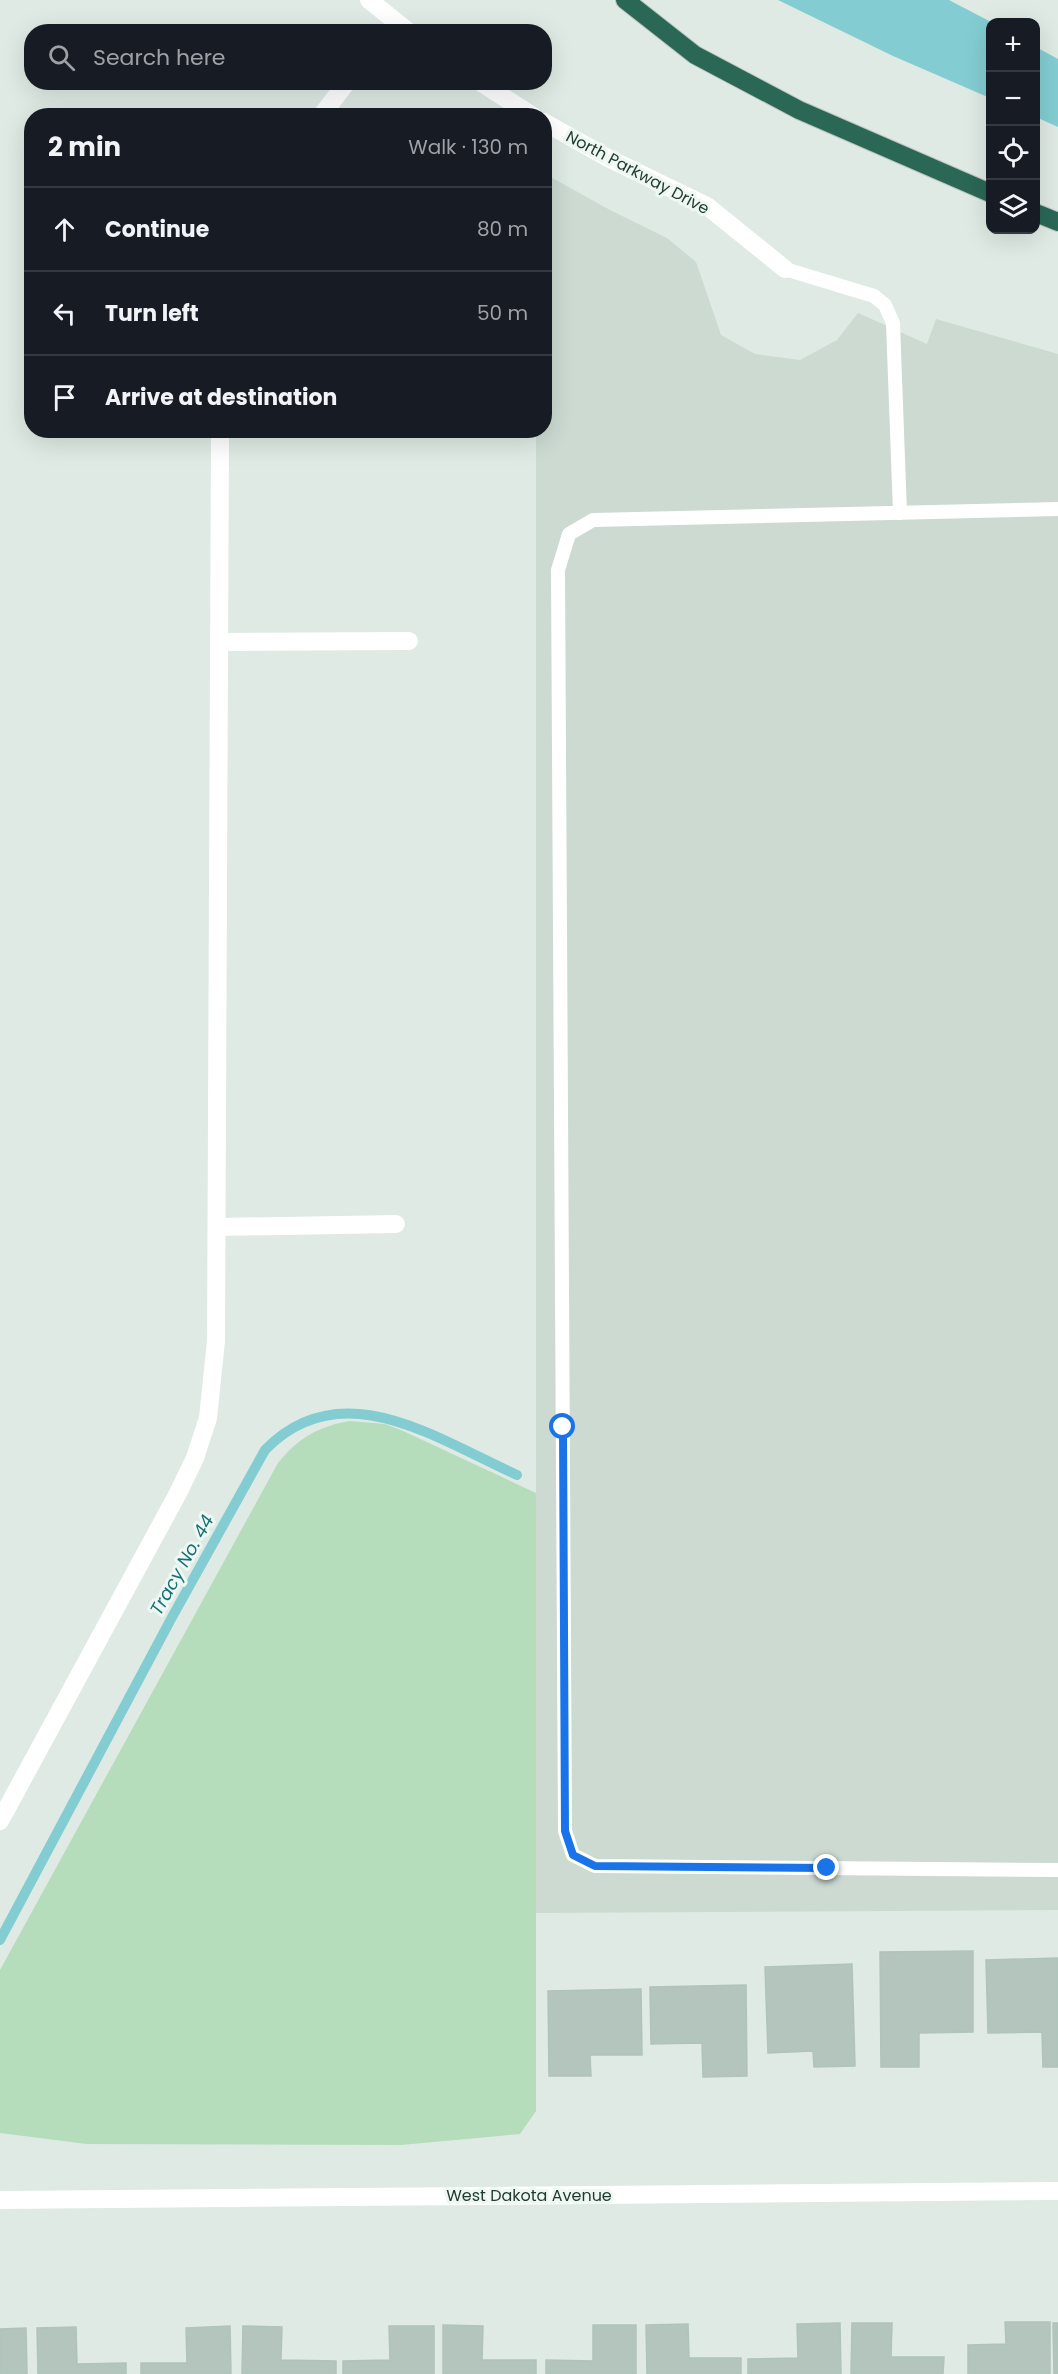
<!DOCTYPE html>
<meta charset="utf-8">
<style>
body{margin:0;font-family:Poppins,sans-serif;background:#242831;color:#f1f3f6}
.controls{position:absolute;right:18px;top:18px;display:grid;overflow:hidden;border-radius:12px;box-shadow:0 6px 24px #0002}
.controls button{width:54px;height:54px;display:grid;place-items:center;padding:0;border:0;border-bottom:2px solid #363941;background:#171b24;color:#f1f3f6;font:30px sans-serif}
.stop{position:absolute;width:18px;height:18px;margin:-14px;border:4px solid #1a73e8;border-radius:50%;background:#fff}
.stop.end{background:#1a73e8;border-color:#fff;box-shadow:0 2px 6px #0008}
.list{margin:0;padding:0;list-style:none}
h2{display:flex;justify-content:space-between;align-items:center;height:78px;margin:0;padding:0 24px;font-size:26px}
h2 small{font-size:20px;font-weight:400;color:#9ea1a6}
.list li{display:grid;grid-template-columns:39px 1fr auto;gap:18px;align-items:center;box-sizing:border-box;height:84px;padding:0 24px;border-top:2px solid #363941}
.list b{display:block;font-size:22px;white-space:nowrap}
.list em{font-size:20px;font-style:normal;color:#9ea1a6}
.icon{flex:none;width:33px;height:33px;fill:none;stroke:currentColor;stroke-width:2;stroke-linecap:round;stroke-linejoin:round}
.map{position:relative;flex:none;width:1058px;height:2374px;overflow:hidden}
.search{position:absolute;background:#171b24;box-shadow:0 6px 24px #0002;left:24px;top:24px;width:528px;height:66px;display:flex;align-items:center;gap:15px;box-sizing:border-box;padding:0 21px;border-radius:24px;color:#9ea1a6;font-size:22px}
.panel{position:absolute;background:#171b24;box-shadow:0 6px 24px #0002;left:24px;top:108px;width:528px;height:330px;border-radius:24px}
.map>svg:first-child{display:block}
</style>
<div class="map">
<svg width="1058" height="2374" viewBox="0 0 1058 2374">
<rect width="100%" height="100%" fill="#deeae3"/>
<!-- built -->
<polygon fill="#ccdad2" points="545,174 610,210 667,238 696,262 721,335 755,354 800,360 837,340 858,313 927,344 936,319 1058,354 1058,1910 536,1913 536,431 544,430"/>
<!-- green -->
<path fill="#b5ddbc" d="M350,1421L385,1424L401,1430L536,1493V2111L520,2134L401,2145L87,2144L0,2133V1970L278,1463C298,1438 319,1426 350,1421Z"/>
<!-- water -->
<g fill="#83cdd2">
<polygon points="778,0 949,0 991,22 990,98 893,56"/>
<polygon points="1036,47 1058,59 1058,127 1036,117"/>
</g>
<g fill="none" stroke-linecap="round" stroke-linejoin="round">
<!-- stream -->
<path stroke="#83cdd2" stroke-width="10" d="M0,1940L171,1619L265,1450C341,1371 437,1439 517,1475"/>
</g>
<!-- building -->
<g fill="#b3c5bc" stroke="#b0c4ba" stroke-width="1.5">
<polygon points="973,1951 973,2032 919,2033 919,2067 881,2067 880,1952"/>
<polygon points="1058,1958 1058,2067 1043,2067 1042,2032 988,2033 986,1960"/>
<polygon points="852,1964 855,2066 814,2067 813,2051 768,2053 765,1967"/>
<polygon points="746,1985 747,2076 703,2077 702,2043 651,2044 650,1987"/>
<polygon points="641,1989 642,2055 590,2055 591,2076 549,2076 548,1991"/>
<polygon points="1005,2322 1050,2322 1050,2374 968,2374 968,2345 1006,2344"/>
<polygon points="840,2323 841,2374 748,2374 748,2359 798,2358 797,2324"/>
<polygon points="852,2323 892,2323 891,2357 944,2357 943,2374 851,2374"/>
<polygon points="1053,2323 1058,2323 1058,2374 1054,2374"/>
<polygon points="688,2324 689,2358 741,2358 741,2374 647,2374 646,2325"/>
<polygon points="443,2325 483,2326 482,2360 536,2360 536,2374 443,2374"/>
<polygon points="593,2325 636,2325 636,2374 546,2374 546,2360 593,2361"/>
<polygon points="230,2326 231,2374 141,2374 141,2363 187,2363 186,2328"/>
<polygon points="243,2326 282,2327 281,2360 336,2361 336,2374 242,2374"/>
<polygon points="389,2326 434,2326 434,2374 343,2374 343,2361 390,2360"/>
<polygon points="76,2327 77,2364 126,2363 126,2374 38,2374 37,2328"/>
<polygon points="26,2328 27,2374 0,2374 0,2329"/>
</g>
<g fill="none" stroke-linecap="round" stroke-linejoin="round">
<!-- motorway casing -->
<g stroke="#bcc4c1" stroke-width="20">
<g id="motorway">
<polyline points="625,0 695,55 799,110 990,193"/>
<polyline points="1036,213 1058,222"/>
</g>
</g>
<!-- service -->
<g stroke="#fff" stroke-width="14">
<polyline points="785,269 874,296 885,305 893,323 900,513"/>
<polyline points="1058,509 593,520 569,534 558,570 565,1831 573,1855 595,1866 1058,1870"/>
</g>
<!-- minor -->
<g stroke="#fff" stroke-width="18">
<polyline points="369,0 409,32"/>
<polyline points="480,82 533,116"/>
<polyline points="321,116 347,82"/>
<polyline points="544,122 608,158 707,206 785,269"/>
<polyline points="219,642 409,641"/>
<polyline points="217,1227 396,1224"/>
<polyline points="0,1821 177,1495 195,1458 208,1418 216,1341 220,430"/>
</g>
<!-- tertiary -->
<polyline stroke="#fff" stroke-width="18" points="0,2200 1058,2191"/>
<!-- motorway -->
<use href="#motorway" stroke="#2a6755" stroke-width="18"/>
</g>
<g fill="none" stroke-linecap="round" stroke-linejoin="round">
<!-- route -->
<polyline stroke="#1a73e8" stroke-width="8" points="563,1427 565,1831 573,1855 595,1866 827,1868"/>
</g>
<g text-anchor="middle" stroke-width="6" stroke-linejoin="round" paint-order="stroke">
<!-- street labels -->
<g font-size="16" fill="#1f3a30" stroke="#eef7f2">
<text transform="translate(638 172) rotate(28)" y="6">North Parkway Drive</text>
<text x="529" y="2201">West Dakota Avenue</text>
</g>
<!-- water labels -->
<g font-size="18" font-style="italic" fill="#187077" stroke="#eef7f2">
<text transform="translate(182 1565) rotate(-61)" y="6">Tracy No. 44</text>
</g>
</g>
</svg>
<div class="controls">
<button>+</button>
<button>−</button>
<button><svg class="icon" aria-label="locate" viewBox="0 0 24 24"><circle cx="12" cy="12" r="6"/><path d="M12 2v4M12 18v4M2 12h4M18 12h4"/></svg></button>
<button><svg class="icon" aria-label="layers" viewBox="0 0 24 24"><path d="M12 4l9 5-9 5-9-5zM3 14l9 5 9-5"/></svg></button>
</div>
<div class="stop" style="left:563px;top:1427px"></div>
<div class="stop end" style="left:827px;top:1868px"></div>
<div class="search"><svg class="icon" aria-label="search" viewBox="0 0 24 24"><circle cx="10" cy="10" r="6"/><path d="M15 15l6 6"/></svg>Search here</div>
<section class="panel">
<h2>2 min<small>Walk · 130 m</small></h2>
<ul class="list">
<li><svg class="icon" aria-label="ahead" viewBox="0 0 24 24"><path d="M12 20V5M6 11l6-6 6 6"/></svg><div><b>Continue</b></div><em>80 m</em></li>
<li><svg class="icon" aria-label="left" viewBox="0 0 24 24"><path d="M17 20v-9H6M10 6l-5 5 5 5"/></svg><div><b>Turn left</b></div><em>50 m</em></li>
<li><svg class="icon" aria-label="arrive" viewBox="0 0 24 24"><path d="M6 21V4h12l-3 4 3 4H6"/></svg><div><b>Arrive at destination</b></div></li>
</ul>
</section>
</div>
